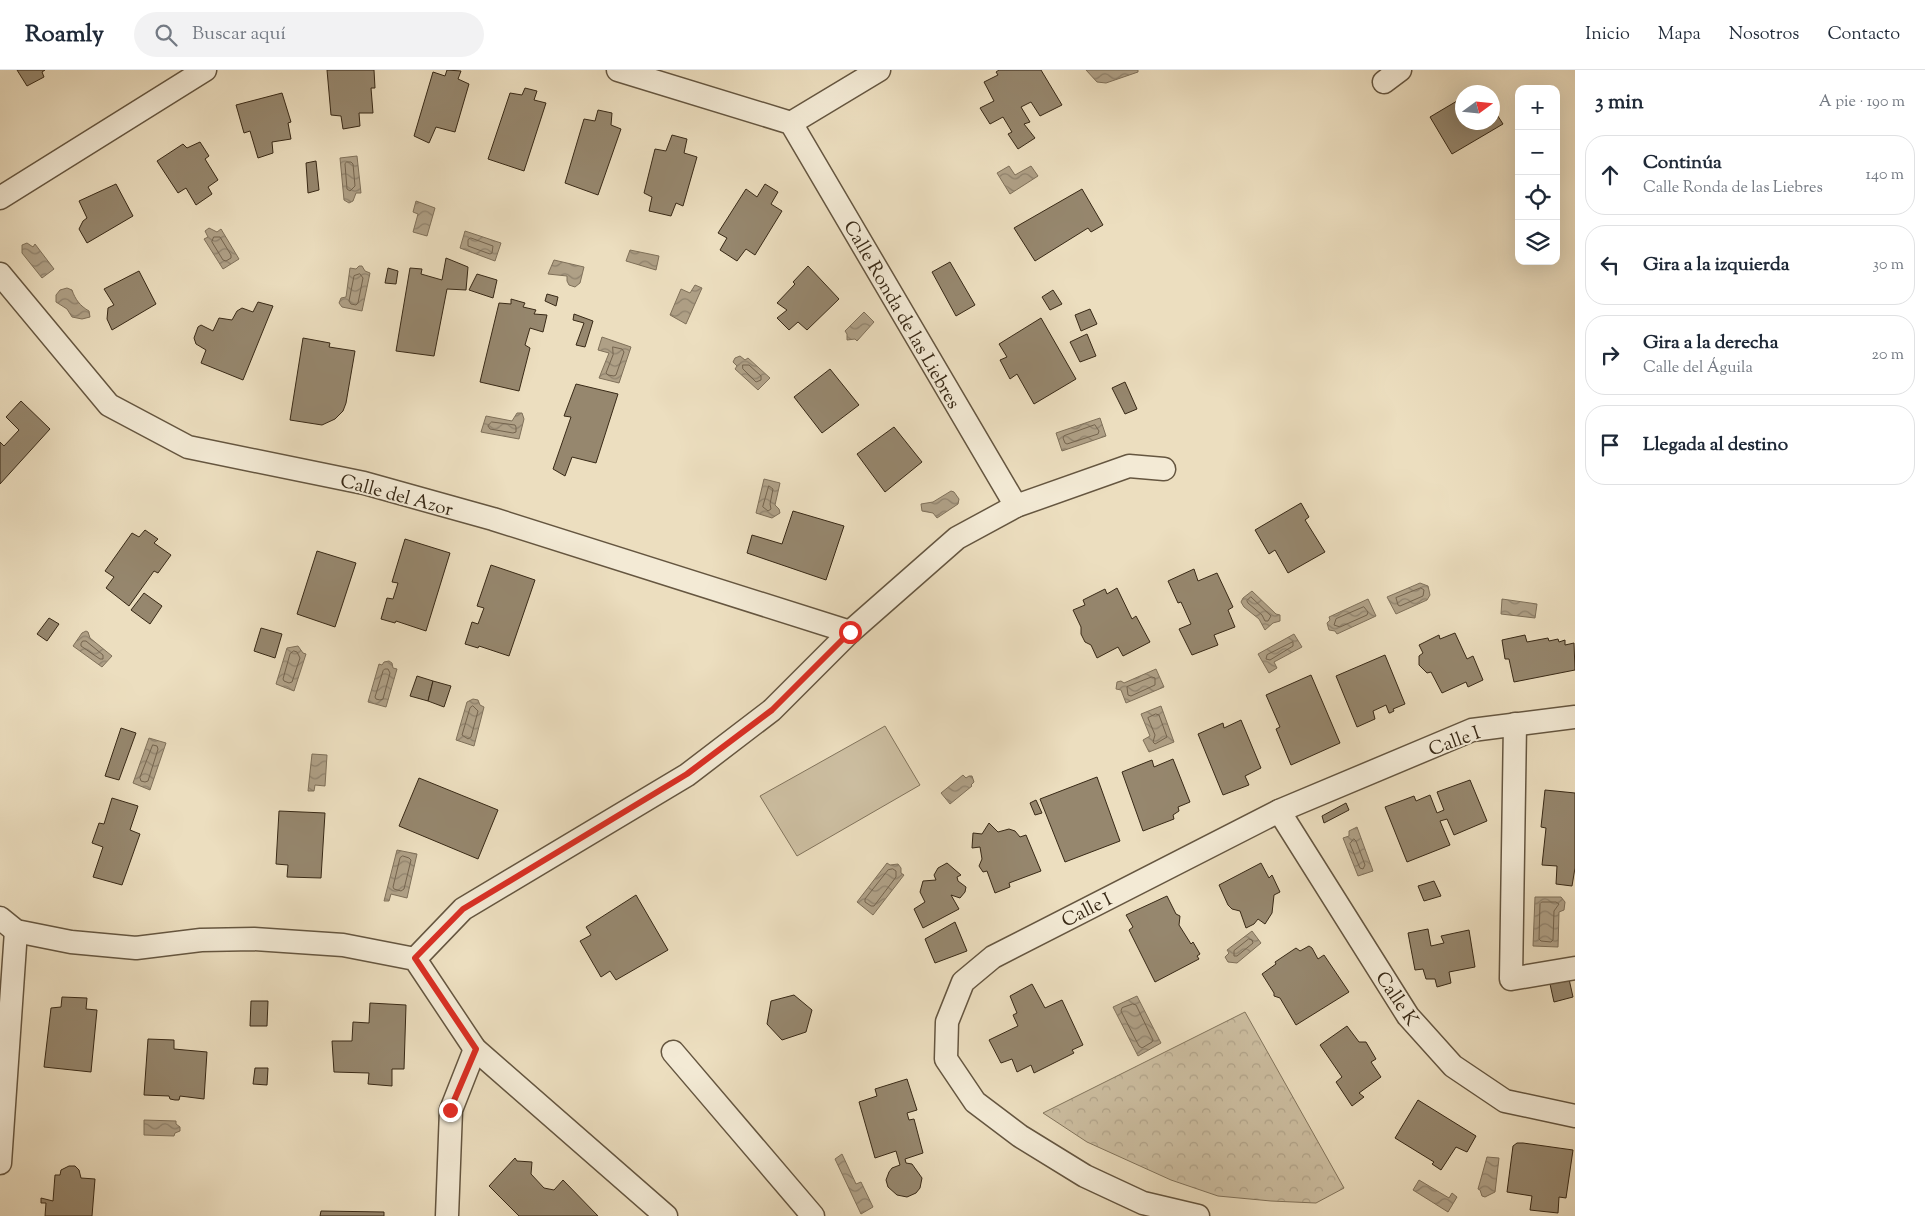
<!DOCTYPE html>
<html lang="es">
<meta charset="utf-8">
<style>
body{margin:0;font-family:"Sorts Mill Goudy",serif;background:#f2f2f3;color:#1f2937}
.controls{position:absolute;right:15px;top:15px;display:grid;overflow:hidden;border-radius:10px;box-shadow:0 5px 20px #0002}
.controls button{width:45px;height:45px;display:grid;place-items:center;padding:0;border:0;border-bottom:1px solid #e0e1e3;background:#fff;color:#1f2937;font:25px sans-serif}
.compass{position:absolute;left:1455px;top:15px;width:45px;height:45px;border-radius:50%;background:#fff;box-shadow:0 5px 20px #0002;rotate:75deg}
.stop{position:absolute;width:15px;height:15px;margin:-11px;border:4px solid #d93025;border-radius:50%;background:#fff}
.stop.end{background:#d93025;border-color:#fff;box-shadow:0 1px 5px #0008}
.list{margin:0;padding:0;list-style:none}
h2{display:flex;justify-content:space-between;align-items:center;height:65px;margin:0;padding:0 20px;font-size:21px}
h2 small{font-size:16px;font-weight:400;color:#747a83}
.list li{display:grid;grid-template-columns:32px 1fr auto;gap:15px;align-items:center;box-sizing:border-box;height:80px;margin:0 10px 10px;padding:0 10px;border:1px solid #e0e1e3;border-radius:20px}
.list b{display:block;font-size:19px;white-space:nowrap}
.list p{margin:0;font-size:16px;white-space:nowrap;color:#747a83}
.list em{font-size:16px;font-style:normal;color:#747a83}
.icon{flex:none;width:28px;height:28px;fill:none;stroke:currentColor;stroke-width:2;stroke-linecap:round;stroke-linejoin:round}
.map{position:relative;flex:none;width:1575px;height:1146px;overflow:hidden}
header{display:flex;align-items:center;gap:30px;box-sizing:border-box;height:70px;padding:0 25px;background:#fff;border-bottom:1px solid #e0e1e3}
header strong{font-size:24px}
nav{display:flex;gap:28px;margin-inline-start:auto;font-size:18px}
.search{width:350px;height:45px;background:#f2f2f3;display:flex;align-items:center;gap:12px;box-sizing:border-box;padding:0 18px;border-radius:28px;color:#747a83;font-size:19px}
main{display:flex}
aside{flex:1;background:#fff}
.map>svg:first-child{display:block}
</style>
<header>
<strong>Roamly</strong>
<div class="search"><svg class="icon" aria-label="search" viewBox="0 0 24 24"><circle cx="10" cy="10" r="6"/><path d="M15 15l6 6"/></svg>Buscar aquí</div>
<nav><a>Inicio</a><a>Mapa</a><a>Nosotros</a><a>Contacto</a></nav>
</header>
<main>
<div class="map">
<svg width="1575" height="1146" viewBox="0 0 1575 1146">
<defs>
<pattern id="forest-crowns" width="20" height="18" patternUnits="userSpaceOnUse" patternTransform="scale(1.25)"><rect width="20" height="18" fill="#cdbfa2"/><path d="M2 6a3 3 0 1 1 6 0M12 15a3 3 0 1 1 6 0" fill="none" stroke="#b1a48b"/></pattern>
<pattern id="water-waves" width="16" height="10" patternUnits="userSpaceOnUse" patternTransform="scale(1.25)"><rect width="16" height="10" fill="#afa086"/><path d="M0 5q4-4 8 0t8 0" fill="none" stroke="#8f826d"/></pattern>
</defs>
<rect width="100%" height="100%" fill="#ecdebf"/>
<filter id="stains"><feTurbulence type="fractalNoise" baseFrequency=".004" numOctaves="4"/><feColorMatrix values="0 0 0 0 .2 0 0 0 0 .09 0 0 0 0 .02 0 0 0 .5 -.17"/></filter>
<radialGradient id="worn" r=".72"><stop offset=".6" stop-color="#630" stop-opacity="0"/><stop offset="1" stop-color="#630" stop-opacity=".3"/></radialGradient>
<!-- green -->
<polygon fill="#cdbfa2" stroke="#82745c" points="885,656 920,715 797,786 760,726"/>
<!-- forest -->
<polygon fill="url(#forest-crowns)" stroke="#82745c" points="1245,942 1344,1118 1316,1133 1271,1131 1218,1126 1171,1110 1087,1072 1043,1043"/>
<!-- water -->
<g fill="url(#water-waves)" stroke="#7f7059">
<polygon points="1086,0 1138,0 1138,2 1106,13 1097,12"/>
<polygon points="357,86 361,123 356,123 353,131 349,133 344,130 340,88"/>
<polygon points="1009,96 1015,105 1031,96 1038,106 1010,124 997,103"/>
<polygon points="416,131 435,138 427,166 413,162 418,144 413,142"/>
<polygon points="209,158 217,162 221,159 239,189 223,199 204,169 208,167 205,161"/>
<polygon points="465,161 501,173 495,191 460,178"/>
<polygon points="27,173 33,177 35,174 54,199 42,208 22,183 22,175"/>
<polygon points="630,180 659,186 656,200 626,191"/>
<polygon points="554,190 584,197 580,213 575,217 569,215 567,211 567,206 548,204"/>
<polygon points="359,196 362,196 365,201 370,203 362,241 342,237 339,233 341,228 346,227 350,198 356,199"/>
<polygon points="695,215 702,218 686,254 670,245 681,219 690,223"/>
<path d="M67,218L72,220C75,229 80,236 89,241L90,247L82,249L72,247L67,239L56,232V225L60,220Z"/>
<polygon points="864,242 874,252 857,271 855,269 847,270 847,264 845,261"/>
<polygon points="602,267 631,277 619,313 599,308 609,283 598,280"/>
<polygon points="740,286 745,290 748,288 770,308 758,320 735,299 737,296 733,292 735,288"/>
<polygon points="517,343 522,343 524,349 519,369 481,362 486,346 512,351"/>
<polygon points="1100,348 1106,366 1062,381 1056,363"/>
<polygon points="764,409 780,413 775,435 779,439 780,443 772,448 756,443"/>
<polygon points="951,421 954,422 959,429 958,434 937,448 933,443 922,441 921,434 933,432"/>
<polygon points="1420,513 1428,516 1430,525 1427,530 1396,544 1387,527"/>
<polygon points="1252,521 1276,544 1280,545 1280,551 1273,553 1265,560 1259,549 1244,537 1241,532 1243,528"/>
<polygon points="1368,529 1376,546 1337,564 1335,561 1329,560 1327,553 1330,550 1329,547"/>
<polygon points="1502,529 1537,534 1535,548 1501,544"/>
<polygon points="86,561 88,562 90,568 112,586 102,597 73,576 82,563"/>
<polygon points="1294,564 1302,577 1274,592 1277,598 1269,603 1258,584"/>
<polygon points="298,576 303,583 306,584 294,621 276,614 287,578"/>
<polygon points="389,591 392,593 393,598 397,599 386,637 368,632 379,594 382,595 384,592"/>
<polygon points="1156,599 1164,617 1126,633 1121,620 1116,619 1117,612 1121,611 1124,613"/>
<polygon points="473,629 478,630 480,635 484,637 474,676 456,670 467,632"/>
<polygon points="1161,636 1174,672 1149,682 1143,670 1150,666 1141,644"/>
<polygon points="149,668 166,673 150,720 133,713"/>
<polygon points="312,684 327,685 325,716 315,715 314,721 308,721"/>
<polygon points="963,705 966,708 969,706 972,706 974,712 971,715 972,716 950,734 941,723"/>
<polygon points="1357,757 1373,801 1358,806 1343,768 1349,766 1349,761"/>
<polygon points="397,780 417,784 407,828 391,824 389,831 384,831"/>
<polygon points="887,793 890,795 898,794 901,798 901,803 904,805 873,845 857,832"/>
<polygon points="1535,827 1561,827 1565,832 1564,840 1559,842 1558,877 1533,876"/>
<polygon points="1252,861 1261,873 1237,893 1228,892 1225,887 1229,883 1227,880"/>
<polygon points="1137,926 1161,973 1138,986 1113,937"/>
<polygon points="144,1050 176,1051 176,1054 180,1057 180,1061 175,1063 174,1066 144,1065"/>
<polygon points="842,1084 856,1114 861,1112 873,1137 861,1144 835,1089"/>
<polygon points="1487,1087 1499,1088 1495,1122 1485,1127 1482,1126 1480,1120 1478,1119"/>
<polygon points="1419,1110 1449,1128 1452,1123 1457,1127 1448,1142 1413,1120"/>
</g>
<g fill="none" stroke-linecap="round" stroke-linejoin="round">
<!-- shore -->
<g stroke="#74644e" stroke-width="1">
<polygon points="347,92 351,92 353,94 355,116 350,121 347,119 345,94"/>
<polygon points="214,167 220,167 231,185 231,188 226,191 223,190 212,172"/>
<polygon points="471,168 493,176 492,183 490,184 468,176 468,170"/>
<polygon points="360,204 363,208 358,233 356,235 351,234 349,231 354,206"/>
<polygon points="613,277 622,279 624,282 616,305 614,306 608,305 606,303 613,285"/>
<polygon points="743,295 749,295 761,306 761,310 756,312 743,299"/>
<polygon points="492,352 515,355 516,357 516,362 513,363 490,359 488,356"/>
<polygon points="1095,355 1099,361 1098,364 1067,374 1065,373 1063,368 1064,366"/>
<polygon points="769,416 773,419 770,434 771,439 768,441 763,437"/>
<polygon points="1421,518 1424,520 1423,526 1400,536 1398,535 1396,528"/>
<polygon points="1251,527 1271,546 1268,551 1265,551 1262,545 1248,533 1247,531"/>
<polygon points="1364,537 1368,542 1367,545 1340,557 1334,555 1336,549"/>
<polygon points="83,571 86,571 103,585 103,589 100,589 81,576 81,574"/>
<polygon points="1293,572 1293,576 1270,590 1266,589 1267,585"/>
<polygon points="294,581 297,582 300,588 292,612 289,613 284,611 283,609 290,584"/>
<polygon points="385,599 388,599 390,603 383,629 380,630 376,629 375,627 383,601"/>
<polygon points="1152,607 1155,608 1155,615 1131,626 1128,625 1127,617"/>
<polygon points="473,636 478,641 471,667 468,669 462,665 470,638"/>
<polygon points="1156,644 1159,645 1167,667 1155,674 1153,672 1155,665 1148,648"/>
<polygon points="153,675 157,676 158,679 148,711 145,712 141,711 140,708"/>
<polygon points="1354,769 1356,771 1365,795 1363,799 1360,798 1350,774"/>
<polygon points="403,786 409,788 411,790 404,819 401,821 394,819 393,817 400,788"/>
<polygon points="893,799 896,801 896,807 874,836 871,836 865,832 865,829 888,800"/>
<polygon points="1542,832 1556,832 1559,834 1554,841 1553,870 1551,872 1541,871 1539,869 1540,834"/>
<polygon points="1249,869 1252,870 1253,873 1237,886 1234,886 1234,881"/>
<polygon points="1133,934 1136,935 1153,970 1152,972 1142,978 1139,976 1121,941 1122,938"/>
</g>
</g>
<!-- building -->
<g fill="#96876e" stroke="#382916">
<polygon points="17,0 45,0 42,2 44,7 27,16"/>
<polygon points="327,0 374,0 375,18 371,18 373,43 359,43 360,56 343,59 341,46 331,45"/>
<polygon points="447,0 461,1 458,9 469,14 455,62 436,57 429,73 414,66 433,2 445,6"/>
<polygon points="999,0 1041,0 1062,35 1040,46 1031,32 1021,37 1030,52 1024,54 1035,68 1018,79 1008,64 1012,62 1003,47 990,54 980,38 994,31 984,12 998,5 996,2"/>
<polygon points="525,18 537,21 534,30 546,33 524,101 488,89 510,23 522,25"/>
<polygon points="282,23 291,52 288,53 291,69 272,72 273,83 258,88 250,61 244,63 236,35"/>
<polygon points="1462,28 1462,52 1492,52 1492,37 1503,54 1452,84 1430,47"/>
<polygon points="598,40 612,43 611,55 621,59 598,125 565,113 584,49 595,51"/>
<polygon points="672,65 687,69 684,83 697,87 683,136 676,133 671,146 649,141 652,127 644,123 655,79 666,81"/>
<polygon points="200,72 209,86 205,89 218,110 208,117 212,124 196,135 186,118 178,123 157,91 183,74 187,78"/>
<polygon points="316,91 319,120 308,123 306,93"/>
<polygon points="116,114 133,146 87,173 79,159 83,151 87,148 79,131"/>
<polygon points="765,114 778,122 771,134 782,141 755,185 746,179 737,191 720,180 727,168 718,163 746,119 757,127"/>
<polygon points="1082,119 1103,155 1091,162 1088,158 1035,191 1014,158"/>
<polygon points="446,188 468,197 466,220 447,219 434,286 396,281 410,198 422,199 421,204 442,210"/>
<polygon points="950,192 975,235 956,246 932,202"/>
<polygon points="808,196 839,229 807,260 798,252 789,260 777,248 787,240 777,233 795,214 793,212"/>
<polygon points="388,198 398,201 396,214 385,213"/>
<polygon points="139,201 156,234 112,260 107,249 108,238 114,235 104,219"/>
<polygon points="477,204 497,210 493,228 469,220"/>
<polygon points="1053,220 1062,234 1050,240 1042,227"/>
<polygon points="547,224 558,227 556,236 545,231"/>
<polygon points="511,229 525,233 523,237 536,240 534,244 547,245 543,262 530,258 525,275 530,278 519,321 480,312 499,233 511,234"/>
<polygon points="258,232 273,236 243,310 201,293 206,280 196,274 194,268 198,257 201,255 213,261 219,248 232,250 237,241 242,238 253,242"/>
<polygon points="1090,239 1097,254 1081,261 1075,245"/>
<polygon points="574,244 593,251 585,277 576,275 584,253 573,250"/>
<polygon points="1041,248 1076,309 1034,334 1017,304 1010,309 1000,290 1007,287 999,274"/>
<polygon points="1087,264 1096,286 1080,292 1070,272"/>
<polygon points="303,268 330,273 329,277 355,281 346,333 343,341 335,349 322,355 290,350"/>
<polygon points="830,299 859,335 822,363 794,327"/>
<polygon points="1125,312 1137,339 1125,344 1112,318"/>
<polygon points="576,314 618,324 596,393 572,387 565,406 553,399 571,347 564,346"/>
<polygon points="21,331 50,359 0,414 0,372 4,376 19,360 6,347"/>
<polygon points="894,357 922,392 885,422 857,384"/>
<polygon points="1301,433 1309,447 1305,450 1325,482 1288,503 1275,480 1269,484 1255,460"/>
<polygon points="793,441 844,456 826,510 747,483 752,465 782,474"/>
<polygon points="145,460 158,469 154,473 171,485 158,503 154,501 129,536 106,518 114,507 105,501 132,463 139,467"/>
<polygon points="405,469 450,483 426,561 396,551 395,553 381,549 387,528 393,529 398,513 392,512"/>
<polygon points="317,481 356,493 335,557 297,544"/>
<polygon points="491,495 535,510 509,586 479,576 478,578 465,574 472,552 478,554 484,538 477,536"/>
<polygon points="1194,499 1198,511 1217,503 1233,537 1228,540 1235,557 1214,565 1218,575 1192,585 1179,559 1191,554 1181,532 1178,533 1168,511"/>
<polygon points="1117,518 1132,549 1136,546 1150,572 1123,586 1118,577 1097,588 1091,575 1085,572 1081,564 1081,557 1073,540 1085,535 1083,530 1105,519 1107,524"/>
<polygon points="144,523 162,536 150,554 131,540"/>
<polygon points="49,548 59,554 47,571 37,564"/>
<polygon points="261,558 282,564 275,588 254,581"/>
<polygon points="1455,563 1467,589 1473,586 1483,610 1468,617 1466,612 1442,623 1431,602 1427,603 1419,595 1419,586 1423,583 1419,575 1439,565 1440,569"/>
<polygon points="1525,565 1527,572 1548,568 1549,571 1558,569 1559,572 1565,570 1565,575 1574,573 1575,600 1514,612 1509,589 1505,589 1502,570"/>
<polygon points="1385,585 1405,634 1393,639 1394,641 1390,643 1389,643 1386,635 1373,641 1375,649 1357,657 1336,606"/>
<polygon points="1311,605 1340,673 1291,695 1276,659 1280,657 1266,625"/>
<polygon points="417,606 433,611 428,631 410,626"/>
<polygon points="433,611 451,616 444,637 428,631"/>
<polygon points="1241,650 1261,698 1245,706 1249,715 1223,725 1198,664 1223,653 1224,658"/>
<polygon points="121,658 136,663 119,710 105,706"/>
<polygon points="1173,689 1190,732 1178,737 1179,741 1173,745 1174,749 1143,761 1122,702 1152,690 1154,697"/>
<polygon points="1097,707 1120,771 1065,792 1040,729"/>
<polygon points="419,708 498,740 478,789 399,756"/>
<polygon points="1470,710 1487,751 1454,765 1447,749 1440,751 1450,775 1407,792 1385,737 1414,726 1416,731 1430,725 1437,743 1444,740 1437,722"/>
<polygon points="1545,720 1575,723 1575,798 1572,816 1556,814 1557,796 1542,795 1546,758 1541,757"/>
<polygon points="112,728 138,736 130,760 140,764 122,815 93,807 103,777 92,773 99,753 104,754"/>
<polygon points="1036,730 1042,743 1035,745 1030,733"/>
<polygon points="1346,733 1349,740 1324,753 1322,746"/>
<polygon points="279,741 325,743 321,808 287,807 288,795 276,794"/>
<polygon points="989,753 998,762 1009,759 1015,761 1020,767 1026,765 1041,801 1009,813 1010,817 995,823 987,801 983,802 979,796 982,789 980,777 972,778 973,763 982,764"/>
<polygon points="947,793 961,805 957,807 958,811 966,817 965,822 960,828 951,825 959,839 923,858 914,839 925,832 920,822 923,811 936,810 934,805 938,798"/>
<polygon points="1261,793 1269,808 1272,805 1280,822 1274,825 1272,843 1265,854 1258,849 1254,854 1246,858 1240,841 1232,839 1228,835 1219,815"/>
<polygon points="1434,811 1441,826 1424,831 1418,816"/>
<polygon points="636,825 668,880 616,910 610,901 601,907 580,871 591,865 586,857"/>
<polygon points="1167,826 1176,844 1180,846 1179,855 1191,874 1193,872 1200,884 1197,886 1199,889 1155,912 1129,860 1133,857 1126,845"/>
<polygon points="955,852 967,881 935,893 925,869"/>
<polygon points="1428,859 1431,876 1444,873 1441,866 1469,860 1475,897 1449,902 1451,913 1437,917 1435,909 1426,909 1423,899 1415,900 1408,863"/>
<polygon points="1309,876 1312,878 1318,889 1324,885 1349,922 1296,955 1280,928 1274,926 1274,923 1262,904 1276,894 1275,892 1296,878 1300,881"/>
<polygon points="1569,909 1573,927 1554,932 1550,914"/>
<polygon points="1032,914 1045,938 1062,930 1083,975 1072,980 1074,983 1034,1003 1031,995 1017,1002 1012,989 1001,993 989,970 1018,956 1013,945 1017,943 1010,926"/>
<polygon points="794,925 812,940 806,962 782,970 767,954 771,931"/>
<polygon points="62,927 87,928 86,939 97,940 91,1002 44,997 51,938 61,937"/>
<polygon points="251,931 268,931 267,956 250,956"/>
<polygon points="370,933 406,935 404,999 392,999 392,1016 368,1014 369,1003 334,1002 332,971 352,971 353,952 369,953"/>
<polygon points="1347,956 1359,972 1366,972 1376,989 1371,992 1381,1007 1359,1023 1364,1027 1352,1036 1336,1012 1342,1007 1320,975"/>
<polygon points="148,969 174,970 174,979 207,982 204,1029 180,1026 179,1030 175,1030 170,1029 169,1026 144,1025"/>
<polygon points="255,998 268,998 267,1015 253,1014"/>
<polygon points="907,1009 917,1040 907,1043 909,1050 914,1049 923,1083 905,1089 906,1093 912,1094 922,1108 920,1118 916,1123 907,1127 897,1125 888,1117 886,1110 889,1102 892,1098 900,1095 896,1081 875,1088 859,1032 877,1026 875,1019"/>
<polygon points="1418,1030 1476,1066 1467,1082 1456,1077 1441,1100 1432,1094 1434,1092 1395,1068"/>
<polygon points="1517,1073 1523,1073 1573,1080 1566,1128 1559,1127 1558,1143 1530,1140 1532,1126 1507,1122 1513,1076"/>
<polygon points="515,1088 517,1091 532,1092 531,1104 544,1118 554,1120 563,1110 598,1146 519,1146 489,1116"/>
<polygon points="69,1096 75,1096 79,1100 81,1108 95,1109 92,1146 45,1146 46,1133 41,1133 41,1128 53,1131 55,1105 60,1105 61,1100"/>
<polygon points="321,1141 384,1142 384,1146 320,1146"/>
</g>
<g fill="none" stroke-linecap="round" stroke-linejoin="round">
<!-- street casing -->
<g stroke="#655640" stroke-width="25">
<g id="street">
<polyline points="618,0 791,53 1016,436"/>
<polyline points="1384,12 1400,0"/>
<polyline points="791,53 879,0"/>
<polyline points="0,128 205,0"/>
<polyline points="0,204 109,335 188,377 364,413 493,449 850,562"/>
<polyline points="1515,654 1511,909 1575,898"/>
<polyline points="1279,741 1408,946 1453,996 1505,1031 1575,1046"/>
<polyline points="0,848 16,861 71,872 136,878 201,870 254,869 343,875 415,889 475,979 666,1146"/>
<polyline points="415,889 463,839 687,705 772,640 850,562 957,468 1016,436 1129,396 1164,399"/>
<polyline points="673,982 813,1146"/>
<polyline points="0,1093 16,861"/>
<polyline points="447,1146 451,1040 475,979"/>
<polyline points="1198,1146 1143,1133 1085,1106 1020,1066 975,1032 946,989 947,952 963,912 993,887 1279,741 1472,660 1575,647"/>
</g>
</g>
<!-- street -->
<use href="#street" stroke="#f3ead5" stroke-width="22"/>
</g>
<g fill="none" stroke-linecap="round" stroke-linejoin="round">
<!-- route -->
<polyline stroke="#d93025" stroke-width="6" points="450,1040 476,979 415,888 463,839 687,704 772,640 850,562"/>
</g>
<g text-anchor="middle" stroke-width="4" stroke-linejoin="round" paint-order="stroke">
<!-- street labels -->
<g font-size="19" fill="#382916" stroke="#f3ead5">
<text transform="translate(903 244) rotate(60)" y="7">Calle Ronda de las Liebres</text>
<text transform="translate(397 424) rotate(15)" y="7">Calle del Azor</text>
<text transform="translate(1454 670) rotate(-20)" y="7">Calle I</text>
<text transform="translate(1086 839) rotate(-27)" y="7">Calle I</text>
<text transform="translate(1398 928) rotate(56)" y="7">Calle K</text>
</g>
</g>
<rect width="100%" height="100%" filter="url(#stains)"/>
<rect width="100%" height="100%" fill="url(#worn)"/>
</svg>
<div class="controls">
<button>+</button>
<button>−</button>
<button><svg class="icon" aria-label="locate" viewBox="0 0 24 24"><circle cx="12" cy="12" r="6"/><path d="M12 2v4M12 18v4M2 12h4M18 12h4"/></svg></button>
<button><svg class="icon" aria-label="layers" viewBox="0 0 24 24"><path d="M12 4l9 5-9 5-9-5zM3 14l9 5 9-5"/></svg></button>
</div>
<svg class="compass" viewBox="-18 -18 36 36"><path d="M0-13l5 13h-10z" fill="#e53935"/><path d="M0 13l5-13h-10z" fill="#747a83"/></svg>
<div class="stop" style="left:850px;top:562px"></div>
<div class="stop end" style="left:450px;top:1040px"></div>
</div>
<aside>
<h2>3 min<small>A pie · 190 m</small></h2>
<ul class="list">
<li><svg class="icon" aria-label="ahead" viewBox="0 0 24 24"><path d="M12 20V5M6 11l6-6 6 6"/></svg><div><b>Continúa</b><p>Calle Ronda de las Liebres</p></div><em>140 m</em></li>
<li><svg class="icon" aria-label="left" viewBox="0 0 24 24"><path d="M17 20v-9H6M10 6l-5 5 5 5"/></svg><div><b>Gira a la izquierda</b></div><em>30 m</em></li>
<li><svg class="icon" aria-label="right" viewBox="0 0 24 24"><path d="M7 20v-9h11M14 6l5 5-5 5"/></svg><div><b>Gira a la derecha</b><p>Calle del Águila</p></div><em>20 m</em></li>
<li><svg class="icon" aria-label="arrive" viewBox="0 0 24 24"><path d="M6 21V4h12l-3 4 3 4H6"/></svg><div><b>Llegada al destino</b></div></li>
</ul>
</aside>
</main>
